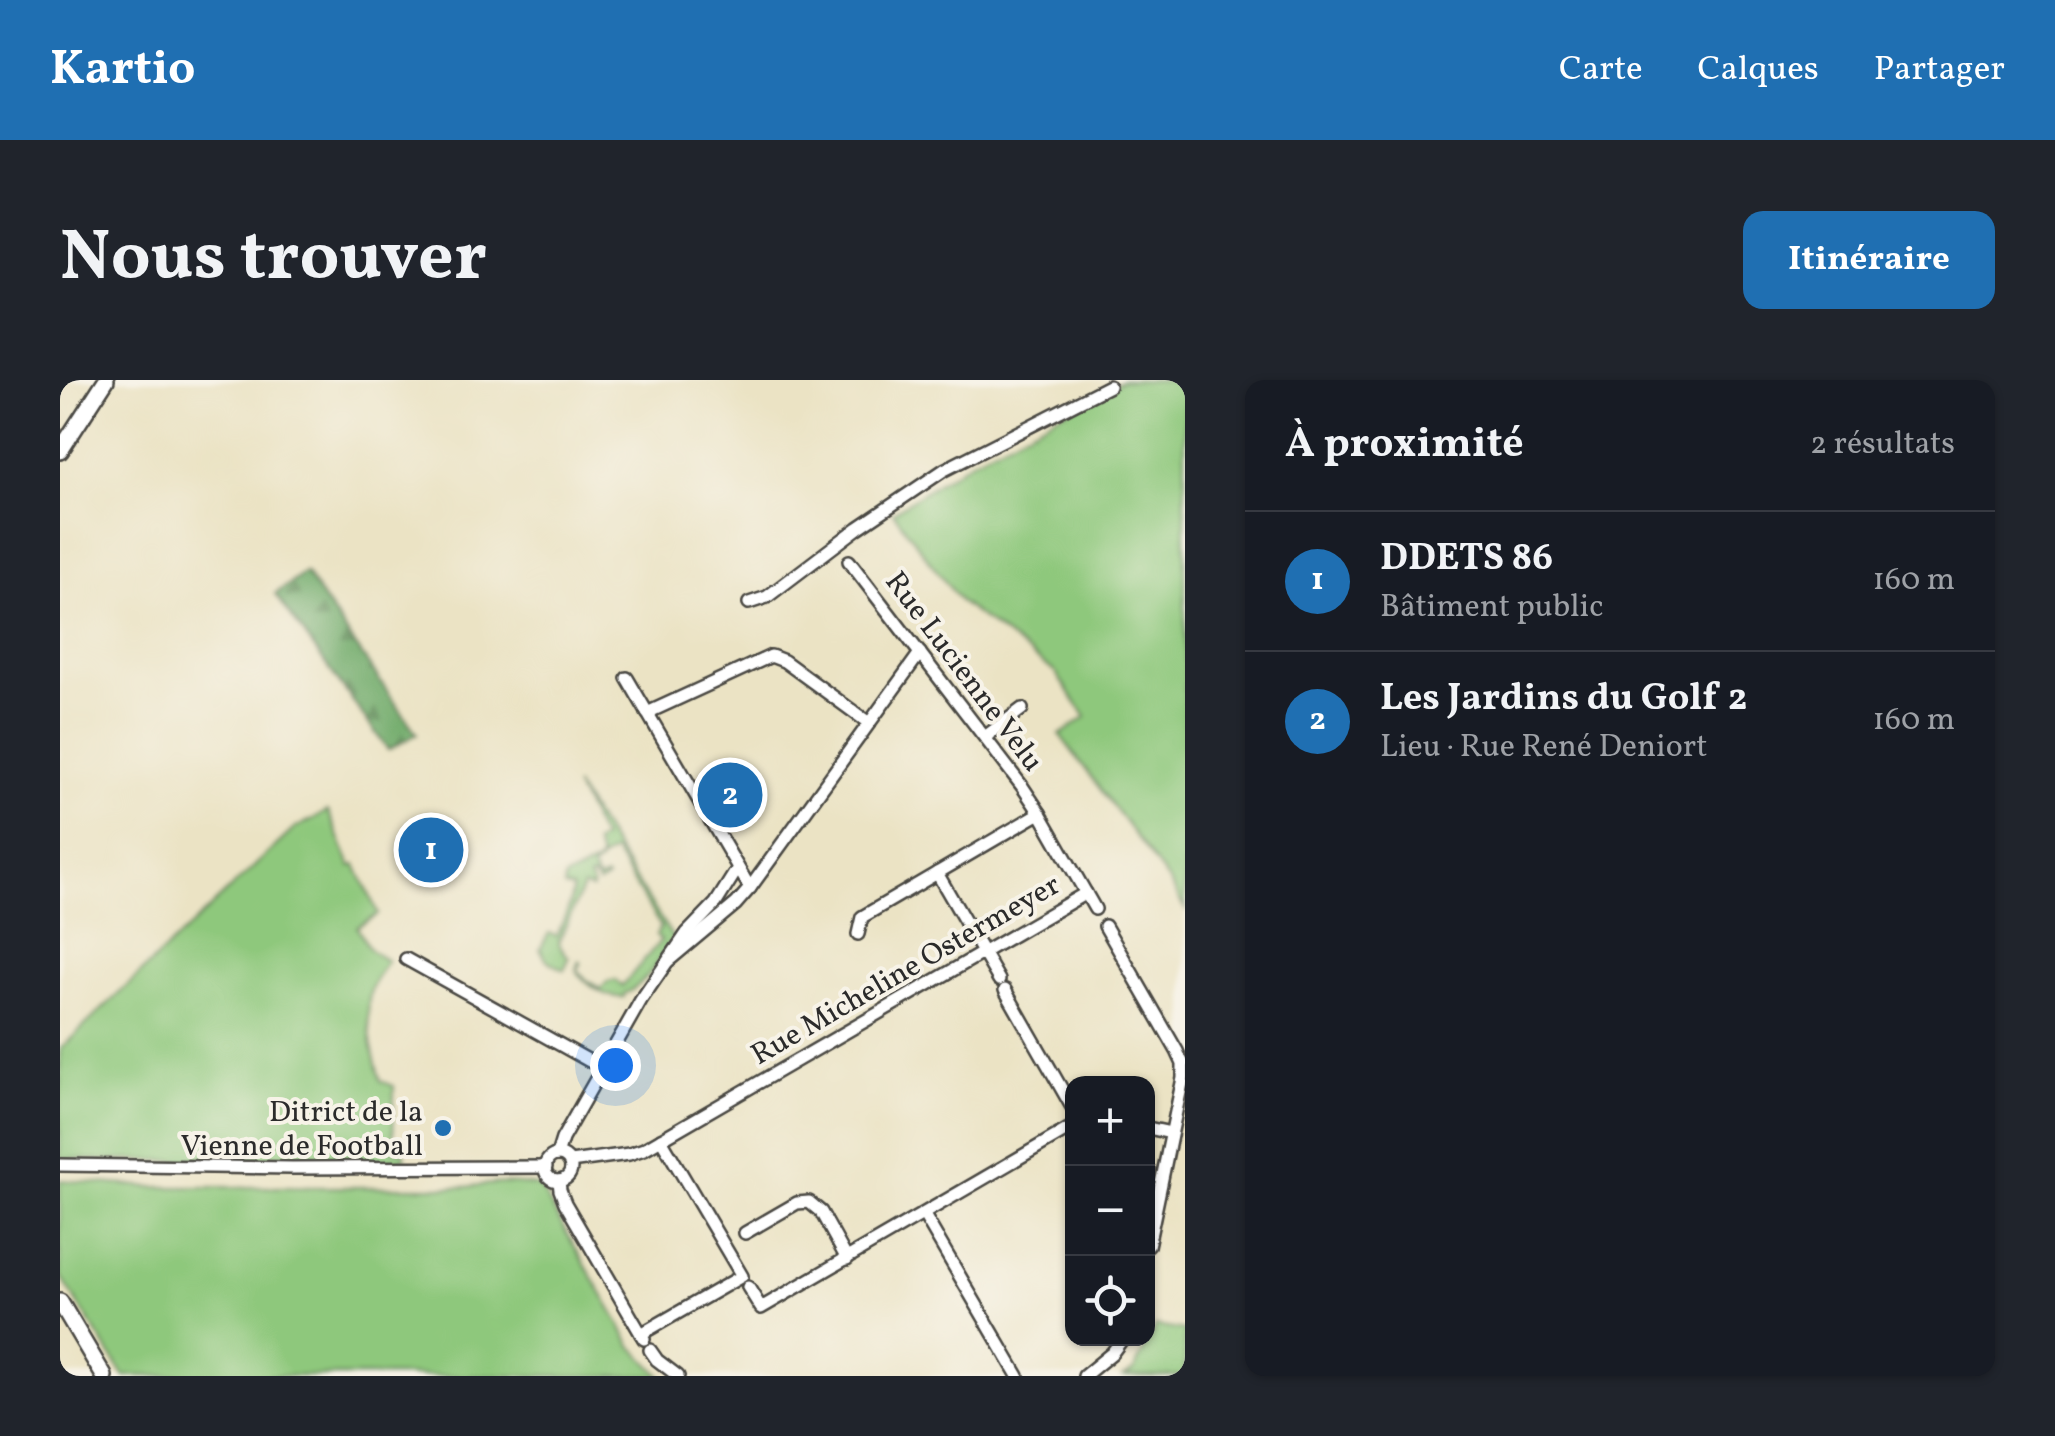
<!DOCTYPE html>
<html lang="fr">
<meta charset="utf-8">
<style>
body{margin:0;font-family:Vollkorn,serif;background:#20242c;color:#f1f3f6}
.controls{position:absolute;right:30px;bottom:30px;display:grid;overflow:hidden;border-radius:20px;box-shadow:0 2px 8px #0004}
.controls button{width:90px;height:90px;display:grid;place-items:center;padding:0;border:0;border-bottom:2px solid #363941;background:#171b24;color:#f1f3f6;font:50px sans-serif}
.you{position:absolute;left:555px;top:685px;width:35px;height:35px;margin:-25px;border:8px solid #fff;border-radius:50%;background:#1a73e8;box-shadow:0 0 0 15px #1a73e833}
.badge{display:grid;place-items:center;width:65px;height:65px;border-radius:50%;background:#1f6fb2;color:#fff;font-size:32px;font-weight:700}
.pin{position:absolute;translate:-50% -50%;border:5px solid #fff;box-shadow:0 2px 10px #0006}
.list{margin:0;padding:0;list-style:none}
h2{display:flex;justify-content:space-between;align-items:center;height:130px;margin:0;padding:0 40px;font-size:42px}
h2 small{font-size:32px;font-weight:400;color:#9ea1a6}
.list li{display:grid;grid-template-columns:65px 1fr auto;gap:30px;align-items:center;box-sizing:border-box;height:140px;padding:0 40px;border-top:2px solid #363941}
.list b{display:block;font-size:38px;white-space:nowrap}
.list p{margin:0;font-size:32px;white-space:nowrap;color:#9ea1a6}
.list em{font-size:32px;font-style:normal;color:#9ea1a6}
.icon{flex:none;width:55px;height:55px;fill:none;stroke:currentColor;stroke-width:2;stroke-linecap:round;stroke-linejoin:round}
.map{position:relative;flex:none;width:1125px;height:996px;overflow:hidden;border-radius:20px}
header{display:flex;align-items:center;gap:60px;box-sizing:border-box;height:140px;padding:0 50px;background:#1f6fb2;color:#fff}
header strong{font-size:48px}
nav{display:flex;gap:55px;margin-inline-start:auto;font-size:35px}
.intro{display:flex;align-items:center;justify-content:space-between;box-sizing:border-box;height:240px;padding:0 60px}
h1{margin:0;font-size:70px}
.button{padding:25px 45px;border-radius:20px;background:#1f6fb2;color:#fff;font-size:35px;font-weight:700}
main{display:flex;gap:60px;padding:0 60px}
aside{flex:1;background:#171b24;border-radius:20px;box-shadow:0 2px 8px #0004}
.map>svg:first-child{display:block}
</style>
<header>
<strong>Kartio</strong>
<nav><a>Carte</a><a>Calques</a><a>Partager</a></nav>
</header>
<div class="intro"><h1>Nous trouver</h1><a class="button">Itinéraire</a></div>
<main>
<div class="map">
<svg width="1125" height="996" viewBox="0 0 1125 996">
<defs>
<pattern id="forest-firs" width="22" height="20" patternUnits="userSpaceOnUse" patternTransform="scale(2.5)"><rect width="22" height="20" fill="#72ac6c"/><path d="M5 1l3.5 6h-7zM16 11l3.5 6h-7z" fill="#5e8c59"/></pattern>
</defs>
<rect width="100%" height="100%" fill="#f7f3e8"/>
<filter id="ink" filterUnits="userSpaceOnUse"><feTurbulence type="fractalNoise" baseFrequency=".01" numOctaves="2"/><feDisplacementMap in="SourceGraphic" scale="20" xChannelSelector="R" yChannelSelector="G"/><feConvolveMatrix kernelMatrix="1 2 1 2 8 2 1 2 1" color-interpolation-filters="sRGB"/></filter>
<filter id="wash" filterUnits="userSpaceOnUse"><feTurbulence type="fractalNoise" baseFrequency=".0048" numOctaves="4" result="noise"/><feDisplacementMap in="SourceGraphic" scale="40" xChannelSelector="R" yChannelSelector="G"/><feGaussianBlur stdDeviation="2.25" result="paint"/><feColorMatrix in="noise" values="0 0 0 0 0 0 0 0 0 0 0 0 0 0 0 0 0 1.4 0 .05"/><feComposite in="paint" operator="in"/></filter>
<g filter="url(#wash)">
<rect width="100%" height="100%" fill="#ebe3c4"/>
<!-- green -->
<g fill="#8ec87c" stroke="#5c7a54" stroke-width="2.5">
<polygon points="1063,0 1125,0 1125,529 1109,501 1000,355 1026,337 995,292 901,223 833,132 911,81"/>
<path d="M515,406L613,558C600,577 587,605 564,614V617C545,619 525,604 516,589L519,581L521,583L517,589L527,600L541,609L547,602L555,600L562,606L601,560L596,555L601,547L554,472L543,478L532,489L538,500L546,497L547,499L539,504L533,497L529,498L533,506L532,509L523,507L499,561L500,566L509,578L504,590L487,580L480,569L489,553L497,556L508,529L513,509L504,507L505,498L537,483L540,478L535,464L542,459Z"/>
<path d="M268,431L291,486L296,485L318,534L297,547L310,570L327,581C322,590 314,600 311,610C304,634 313,678 321,701L334,706L333,771H344L345,779L317,782L31,780L0,778V669L234,449Z"/>
<path d="M0,800L93,807H405C430,803 455,801 480,807L573,967L601,996H64L0,895Z"/>
<polygon points="1096,946 1125,951 1125,996 1064,996 1074,990"/>
</g>
<!-- forest -->
<polygon fill="url(#forest-firs)" stroke="#4e6c4c" stroke-width="2.5" points="245,193 357,354 328,370 215,214"/>
</g>
<g filter="url(#ink)">
<g fill="none" stroke-linecap="round" stroke-linejoin="round">
<!-- minor casing -->
<g stroke="#484742" stroke-width="16">
<g id="minor">
<polyline points="789,181 962,406 980,433"/>
<polyline points="689,223 707,217 798,148 884,90 1049,6"/>
<polyline points="567,298 690,508"/>
<polyline points="587,333 711,276 724,281 809,343"/>
<polyline points="925,357 962,329"/>
<polyline points="877,493 939,600"/>
<polyline points="1045,546 1117,671 1123,684 1123,698 1088,866"/>
<polyline points="798,554 802,537 980,433 1035,529"/>
<polyline points="346,579 542,688"/>
<polyline points="608,581 676,524 690,508 860,273"/>
<polyline points="945,610 1012,727"/>
<polyline points="1088,748 1111,753"/>
<polyline points="497,775 502,759 581,620 627,553 656,523 678,488"/>
<circle cx="498" cy="788" r="13"/>
<polyline points="510,782 569,774 584,769 1026,513"/>
<polyline points="0,785 232,788 486,787"/>
<polyline points="499,801 500,810 505,823 584,959"/>
<polyline points="864,835 958,996"/>
<polyline points="685,853 737,823 749,822 761,832 787,879"/>
<polyline points="688,907 701,928 1012,747"/>
<polyline points="581,954 682,896 601,759"/>
<polyline points="590,970 597,980 618,996"/>
<polyline points="1024,996 1052,973 1063,958"/>
</g>
</g>
<!-- tertiary casing -->
<g stroke="#484742" stroke-width="20">
<g id="tertiary">
<polyline points="0,71 46,0"/>
<polyline points="0,922 44,996"/>
</g>
</g>
<!-- minor -->
<use href="#minor" stroke="#fff" stroke-width="11"/>
<!-- tertiary -->
<use href="#tertiary" stroke="#fff" stroke-width="15"/>
</g>
</g>
<!-- markers -->
<circle fill="#1f6fb2" stroke="#f7f3e8" stroke-width="4" cx="383" cy="748" r="10"/>
<g text-anchor="middle" stroke-width="8" stroke-linejoin="round" paint-order="stroke">
<!-- street labels -->
<g font-size="30" fill="#2b2b2b" stroke="#f7f3e8">
<text transform="translate(905 291) rotate(53)" y="10">Rue Lucienne Velu</text>
<text transform="translate(845 589) rotate(-30)" y="10">Rue Micheline Ostermeyer</text>
</g>
<!-- poi labels -->
<g font-size="30" fill="#2b2b2b" stroke="#f7f3e8" text-anchor="end">
<text x="363" y="741">Ditrict de la<tspan x="363" dy="34">Vienne de Football</tspan></text>
</g>
</g>
</svg>
<div class="controls">
<button>+</button>
<button>−</button>
<button><svg class="icon" aria-label="locate" viewBox="0 0 24 24"><circle cx="12" cy="12" r="6"/><path d="M12 2v4M12 18v4M2 12h4M18 12h4"/></svg></button>
</div>
<div class="you"></div>
<div class="pin badge" style="left:371px;top:470px">1</div>
<div class="pin badge" style="left:670px;top:415px">2</div>
</div>
<aside>
<h2>À proximité<small>2 résultats</small></h2>
<ul class="list">
<li><span class="badge">1</span><div><b>DDETS 86</b><p>Bâtiment public</p></div><em>160 m</em></li>
<li><span class="badge">2</span><div><b>Les Jardins du Golf 2</b><p>Lieu · Rue René Deniort</p></div><em>160 m</em></li>
</ul>
</aside>
</main>
